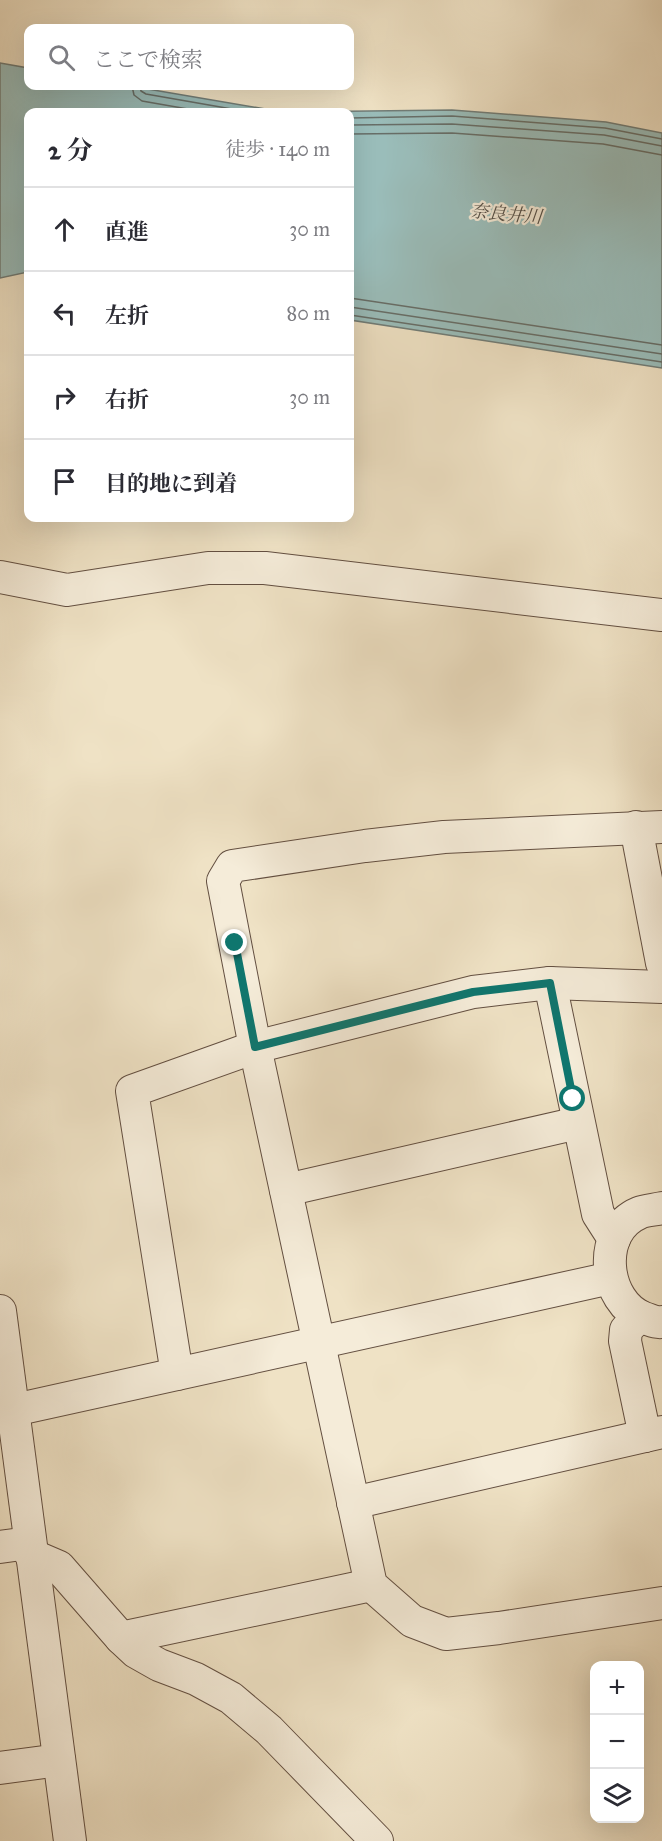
<!DOCTYPE html>
<html lang="ja">
<meta charset="utf-8">
<style>
body{margin:0;font-family:"IM FELL Great Primer","Noto Serif JP",serif;background:#f7f7f7;color:#2b2b33}
.controls{position:absolute;right:18px;bottom:18px;display:grid;overflow:hidden;border-radius:12px;box-shadow:0 6px 24px #0002}
.controls button{width:54px;height:54px;display:grid;place-items:center;padding:0;border:0;border-bottom:2px solid #e1e1e2;background:#fff;color:#2b2b33;font:30px sans-serif}
.stop{position:absolute;width:18px;height:18px;margin:-14px;border:4px solid #0f766e;border-radius:50%;background:#fff}
.stop.end{background:#0f766e;border-color:#fff;box-shadow:0 2px 6px #0008}
.list{margin:0;padding:0;list-style:none}
h2{display:flex;justify-content:space-between;align-items:center;height:78px;margin:0;padding:0 24px;font-size:26px}
h2 small{font-size:20px;font-weight:400;color:#7c7c81}
.list li{display:grid;grid-template-columns:39px 1fr auto;gap:18px;align-items:center;box-sizing:border-box;height:84px;padding:0 24px;border-top:2px solid #e1e1e2}
.list b{display:block;font-size:22px;white-space:nowrap}
.list em{font-size:20px;font-style:normal;color:#7c7c81}
.icon{flex:none;width:33px;height:33px;fill:none;stroke:currentColor;stroke-width:2;stroke-linecap:round;stroke-linejoin:round}
.map{position:relative;flex:none;width:662px;height:1841px;overflow:hidden}
.search{position:absolute;background:#fff;box-shadow:0 6px 24px #0002;left:24px;top:24px;width:330px;height:66px;display:flex;align-items:center;gap:15px;box-sizing:border-box;padding:0 21px;border-radius:12px;color:#7c7c81;font-size:22px}
.panel{position:absolute;background:#fff;box-shadow:0 6px 24px #0002;left:24px;top:108px;width:330px;height:414px;border-radius:12px}
.map>svg:first-child{display:block}
</style>
<div class="map">
<svg width="662" height="1841" viewBox="0 0 662 1841">
<rect width="100%" height="100%" fill="#efe2c5"/>
<filter id="stains"><feTurbulence type="fractalNoise" baseFrequency=".00333" numOctaves="4"/><feColorMatrix values="0 0 0 0 .2 0 0 0 0 .09 0 0 0 0 .02 0 0 0 .5 -.17"/></filter>
<radialGradient id="worn" r=".72"><stop offset=".6" stop-color="#630" stop-opacity="0"/><stop offset="1" stop-color="#630" stop-opacity=".3"/></radialGradient>
<!-- water -->
<g fill="#9abdba" stroke="#717d78" stroke-width="1.5">
<polygon points="0,63 28,68 28,86 130,86 283,112 28,112 28,272 0,278"/>
<polygon points="452,110 606,122 662,133 662,368 350,320 350,112 287,112"/>
</g>
<g fill="none" stroke-linecap="round" stroke-linejoin="round">
<!-- shore -->
<g stroke="#676e68" stroke-width="1.5">
<polyline points="132,86 134,95 142,101 205,112"/>
<polyline points="140,86 141,91 146,94 249,112"/>
<polyline points="350,118 452,116 605,128 662,139"/>
<polyline points="350,125 452,124 604,135 662,146"/>
<polyline points="350,134 452,133 603,144 662,155"/>
<polyline points="350,298 662,345"/>
<polyline points="350,307 662,354"/>
<polyline points="350,315 662,362"/>
</g>
<!-- minor casing -->
<g stroke="#634f41" stroke-width="34">
<g id="minor">
<polyline points="0,577 67,590 208,568 265,568 662,615"/>
<polyline points="636,827 662,963"/>
<polyline points="662,827 444,837 365,846 232,866 223,881 255,1047 371,1585 412,1621 446,1634 499,1628 662,1603"/>
<polyline points="550,983 598,1214 614,1239"/>
<polyline points="286,1190 578,1123"/>
<path d="M662,1208C655,1210 646,1210 639,1213C596,1231 603,1302 644,1318C651,1320 655,1323 662,1322"/>
<polyline points="0,1311 70,1841"/>
<polyline points="639,1316 626,1330 625,1341 645,1436"/>
<polyline points="177,1374 132,1091 255,1047 473,992 550,983 662,987"/>
<polyline points="14,1410 611,1278"/>
<polyline points="353,1503 662,1432"/>
<polyline points="0,1547 29,1543"/>
<polyline points="31,1555 59,1567 121,1638 136,1652 159,1665 196,1679 231,1698 269,1730 377,1841"/>
<polyline points="121,1638 371,1585"/>
<polyline points="0,1768 59,1760"/>
</g>
</g>
<!-- minor -->
<use href="#minor" stroke="#f5ecd9" stroke-width="32"/>
</g>
<g fill="none" stroke-linecap="round" stroke-linejoin="round">
<!-- route -->
<polyline stroke="#0f766e" stroke-width="8" points="235,943 255,1047 473,992 550,983 573,1099"/>
</g>
<g text-anchor="middle" stroke-width="4.5" stroke-linejoin="round" paint-order="stroke">
<!-- water labels -->
<g font-size="18" font-style="italic" fill="#534e47" stroke="#f5ecd9">
<text transform="translate(506 214) rotate(5)" y="6">奈良井川</text>
</g>
</g>
<rect width="100%" height="100%" filter="url(#stains)"/>
<rect width="100%" height="100%" fill="url(#worn)"/>
</svg>
<div class="controls">
<button>+</button>
<button>−</button>
<button><svg class="icon" aria-label="layers" viewBox="0 0 24 24"><path d="M12 4l9 5-9 5-9-5zM3 14l9 5 9-5"/></svg></button>
</div>
<div class="stop" style="left:573px;top:1099px"></div>
<div class="stop end" style="left:235px;top:943px"></div>
<div class="search"><svg class="icon" aria-label="search" viewBox="0 0 24 24"><circle cx="10" cy="10" r="6"/><path d="M15 15l6 6"/></svg>ここで検索</div>
<section class="panel">
<h2>2 分<small>徒歩 · 140 m</small></h2>
<ul class="list">
<li><svg class="icon" aria-label="ahead" viewBox="0 0 24 24"><path d="M12 20V5M6 11l6-6 6 6"/></svg><div><b>直進</b></div><em>30 m</em></li>
<li><svg class="icon" aria-label="left" viewBox="0 0 24 24"><path d="M17 20v-9H6M10 6l-5 5 5 5"/></svg><div><b>左折</b></div><em>80 m</em></li>
<li><svg class="icon" aria-label="right" viewBox="0 0 24 24"><path d="M7 20v-9h11M14 6l5 5-5 5"/></svg><div><b>右折</b></div><em>30 m</em></li>
<li><svg class="icon" aria-label="arrive" viewBox="0 0 24 24"><path d="M6 21V4h12l-3 4 3 4H6"/></svg><div><b>目的地に到着</b></div></li>
</ul>
</section>
</div>
